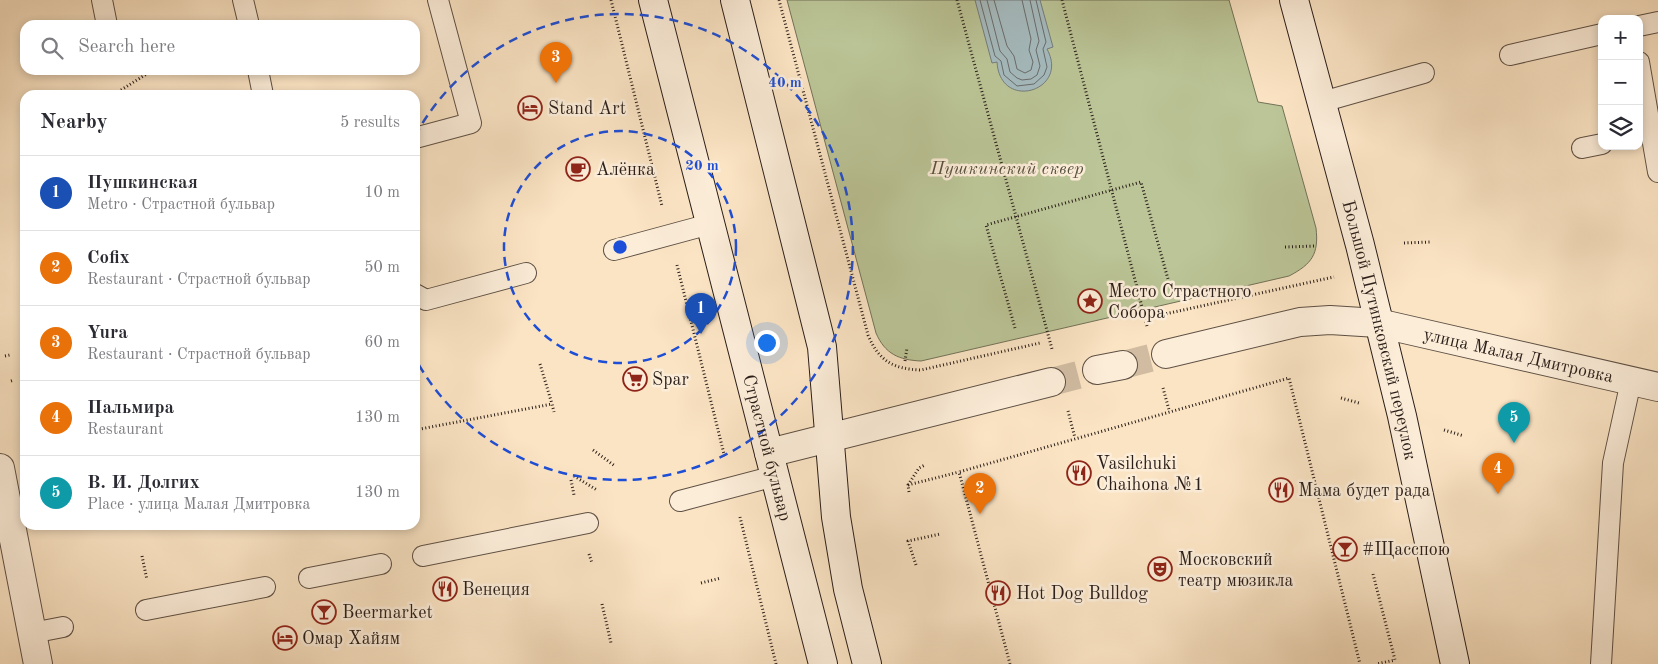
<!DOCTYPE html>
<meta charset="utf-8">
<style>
body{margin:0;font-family:"Old Standard TT",serif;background:#f2f2f3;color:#2b2b33}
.controls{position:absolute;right:15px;top:15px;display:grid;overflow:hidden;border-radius:10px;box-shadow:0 2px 8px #0003}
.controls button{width:45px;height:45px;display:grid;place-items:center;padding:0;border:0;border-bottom:1px solid #e1e1e2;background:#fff;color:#2b2b33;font:25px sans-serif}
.you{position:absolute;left:766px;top:342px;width:18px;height:18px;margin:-12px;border:4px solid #fff;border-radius:50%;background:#1a73e8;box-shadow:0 0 0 8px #1a73e833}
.badge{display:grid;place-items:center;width:32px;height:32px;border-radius:50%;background:#0f766e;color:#fff;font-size:16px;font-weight:700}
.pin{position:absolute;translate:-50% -41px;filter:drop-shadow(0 1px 2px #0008)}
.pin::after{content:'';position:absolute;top:26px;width:18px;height:15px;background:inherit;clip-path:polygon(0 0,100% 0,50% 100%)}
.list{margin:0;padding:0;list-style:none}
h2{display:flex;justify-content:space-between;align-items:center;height:65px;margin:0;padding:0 20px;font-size:21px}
h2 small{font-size:16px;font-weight:400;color:#7c7c81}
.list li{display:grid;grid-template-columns:32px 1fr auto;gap:15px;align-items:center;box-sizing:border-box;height:75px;padding:0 20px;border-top:1px solid #e1e1e2}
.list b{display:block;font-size:19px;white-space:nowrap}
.list p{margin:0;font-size:16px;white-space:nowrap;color:#7c7c81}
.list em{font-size:16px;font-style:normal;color:#7c7c81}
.icon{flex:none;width:28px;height:28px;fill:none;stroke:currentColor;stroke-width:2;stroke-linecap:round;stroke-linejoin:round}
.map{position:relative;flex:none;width:1658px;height:664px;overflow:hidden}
.search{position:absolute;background:#fff;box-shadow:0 2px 8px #0003;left:20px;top:20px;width:400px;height:55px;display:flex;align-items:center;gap:12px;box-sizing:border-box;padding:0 18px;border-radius:15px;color:#7c7c81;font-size:19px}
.panel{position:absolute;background:#fff;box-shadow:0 2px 8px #0003;left:20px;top:90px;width:400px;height:440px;border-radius:15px}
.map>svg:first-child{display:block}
</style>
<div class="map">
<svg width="1658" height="664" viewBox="0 0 1658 664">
<rect width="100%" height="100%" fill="#fbe4c4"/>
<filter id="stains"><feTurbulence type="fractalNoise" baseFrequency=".004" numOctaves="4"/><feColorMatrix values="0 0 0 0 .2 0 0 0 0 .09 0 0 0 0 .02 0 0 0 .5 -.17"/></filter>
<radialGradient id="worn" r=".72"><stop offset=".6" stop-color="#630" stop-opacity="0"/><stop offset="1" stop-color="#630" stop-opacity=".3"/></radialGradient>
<!-- green -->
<path fill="#bbc597" stroke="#727258" d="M787,0H1229L1258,102L1282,106L1316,228C1319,254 1312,264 1289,276L921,361C899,360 885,354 876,333Z"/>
<!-- water -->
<path fill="#a5bbbf" stroke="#747c7d" d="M975,0H1040L1053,47L1047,49C1070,91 1000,112 997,62L992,63Z"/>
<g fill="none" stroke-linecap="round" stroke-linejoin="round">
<!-- shore -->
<g stroke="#686c6c" stroke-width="1">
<polyline points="980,0 995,56 1001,61 1004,75 1017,86 1034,84 1044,75 1047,67 1043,49 1046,42 1036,0"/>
<polyline points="987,0 1000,51 1007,59 1010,72 1017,78 1022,80 1031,79 1037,75 1040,66 1036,50 1039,41 1030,0"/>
<polyline points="994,0 1007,46 1014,56 1017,69 1025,73 1031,70 1033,62 1029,50 1031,39 1022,0"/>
</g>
<!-- tertiary-tunnel -->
<g stroke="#d1bca2" stroke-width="28" stroke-dasharray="28 14" stroke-linecap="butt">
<polyline points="1123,365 1166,354"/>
<polyline points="1051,382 1097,370"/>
</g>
<!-- service casing -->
<g stroke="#5e5044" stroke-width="22">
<g id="service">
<polyline points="102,0 107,25"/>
<polyline points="243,0 249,25"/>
<polyline points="1639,26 1658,22"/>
<polyline points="1510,55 1602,34"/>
<polyline points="1639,62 1658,172"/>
<polyline points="258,70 263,95"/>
<polyline points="1322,102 1424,73"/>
<polyline points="415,138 471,123 438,0"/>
<polyline points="1582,148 1602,144"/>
<polyline points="614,250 710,224"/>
<polyline points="415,294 426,300 526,273"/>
<polyline points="680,501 775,476"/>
<polyline points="423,556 588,523"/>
<polyline points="309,578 381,564"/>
<polyline points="146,610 265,587"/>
<polyline points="32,633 63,627"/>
<polyline points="1601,664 1613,463 1631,381"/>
</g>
</g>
<!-- minor casing -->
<g stroke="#5e5044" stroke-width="30">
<polyline id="minor" points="0,468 38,664"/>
</g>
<!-- tertiary casing -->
<g stroke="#5e5044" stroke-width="30">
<g id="tertiary">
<path id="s1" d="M1166,354L1300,322L1330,320L1378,323L1658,387"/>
<polyline points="1097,370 1123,365"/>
<polyline points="769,453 1051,382"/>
</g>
</g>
<!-- secondary casing -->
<g stroke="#2a1e19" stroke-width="30">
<g id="secondary">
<path id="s2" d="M653,0L823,664"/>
<polyline points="735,0 822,347 836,517 848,589 867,664"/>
<path id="s3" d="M1294,0L1360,245L1402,416L1455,664"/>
</g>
</g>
<!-- path -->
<g stroke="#2a1e19" stroke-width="3" stroke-dasharray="1 2.5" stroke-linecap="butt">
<polyline points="611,0 662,206"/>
<path d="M779,0L868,335C879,361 893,369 921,370L1040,343"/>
<polyline points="957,0 1052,349"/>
<polyline points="1062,0 1147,326"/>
<polyline points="121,90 153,70"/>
<polyline points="1404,243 1431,242"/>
<polyline points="1285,247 1316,246"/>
<polyline points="677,265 725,458"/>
<polyline points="1156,316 1334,277"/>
<polyline points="1015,328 986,225 1141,182 1171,290"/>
<polyline points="5,356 10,355"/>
<polyline points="905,361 907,348"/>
<polyline points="540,364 552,404"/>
<polyline points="11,381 14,380"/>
<polyline points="1163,388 1169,410"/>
<polyline points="1341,398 1359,403"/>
<polyline points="1068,411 1075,438"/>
<polyline points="415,430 552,404 554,412"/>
<polyline points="1444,430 1464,436"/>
<polyline points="593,450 615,466"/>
<polyline points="574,476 597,490"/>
<polyline points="571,480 574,495"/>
<polyline points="908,485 959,472"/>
<polyline points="909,492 908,485 919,468 925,465"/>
<polyline points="740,517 776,664"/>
<polyline points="589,554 592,563"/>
<polyline points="142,556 147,580"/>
<polyline points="916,565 908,541 940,534"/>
<polyline points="1373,574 1395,660 1376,664"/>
<polyline points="701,583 721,578"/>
<polyline points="602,604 611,643"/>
<polyline points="1010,664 959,472 1289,378 1360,664"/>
</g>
<!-- service -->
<use href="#service" stroke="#fcedd9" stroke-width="20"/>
<!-- minor -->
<use href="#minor" stroke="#fcedd9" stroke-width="28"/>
<!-- tertiary -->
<use href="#tertiary" stroke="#fcedd9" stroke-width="28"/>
<!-- secondary -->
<use href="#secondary" stroke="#fcedd9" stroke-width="28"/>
</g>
<!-- distance rings -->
<g fill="none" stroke="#1d4ed8" stroke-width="2.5" stroke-dasharray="9 6">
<circle cx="620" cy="247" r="116"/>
<path d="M415 136A233 233 0 1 1 415 358"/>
</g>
<!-- icons -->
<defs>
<g id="hotel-ring" transform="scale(1.25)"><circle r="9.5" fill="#fcedd9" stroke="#8f2418" stroke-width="1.5"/><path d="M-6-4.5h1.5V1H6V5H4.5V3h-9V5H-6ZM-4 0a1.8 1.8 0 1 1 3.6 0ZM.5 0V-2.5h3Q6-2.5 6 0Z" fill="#8f2418"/></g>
<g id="cafe-ring" transform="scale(1.25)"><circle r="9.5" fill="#fcedd9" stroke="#8f2418" stroke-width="1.5"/><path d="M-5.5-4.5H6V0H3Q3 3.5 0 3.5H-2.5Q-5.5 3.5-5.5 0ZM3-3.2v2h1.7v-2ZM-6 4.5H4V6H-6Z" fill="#8f2418"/></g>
<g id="sight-ring" transform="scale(1.25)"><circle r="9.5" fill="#fcedd9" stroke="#8f2418" stroke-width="1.5"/><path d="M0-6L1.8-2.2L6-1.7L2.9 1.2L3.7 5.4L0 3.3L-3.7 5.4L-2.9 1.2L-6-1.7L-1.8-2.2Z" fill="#8f2418"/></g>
<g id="supermarket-ring" transform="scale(1.25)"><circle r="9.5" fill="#fcedd9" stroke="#8f2418" stroke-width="1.5"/><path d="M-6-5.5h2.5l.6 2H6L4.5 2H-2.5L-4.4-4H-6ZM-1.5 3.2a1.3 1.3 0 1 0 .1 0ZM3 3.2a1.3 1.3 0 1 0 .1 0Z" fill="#8f2418"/></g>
<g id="restaurant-ring" transform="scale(1.25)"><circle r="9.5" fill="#fcedd9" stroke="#8f2418" stroke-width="1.5"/><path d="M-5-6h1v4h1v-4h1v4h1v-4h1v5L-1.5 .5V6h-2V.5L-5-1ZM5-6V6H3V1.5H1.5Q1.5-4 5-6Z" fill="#8f2418"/></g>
<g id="bar-ring" transform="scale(1.25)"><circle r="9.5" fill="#fcedd9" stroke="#8f2418" stroke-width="1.5"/><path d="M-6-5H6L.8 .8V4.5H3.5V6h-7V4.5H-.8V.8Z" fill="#8f2418"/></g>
<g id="theatre-ring" transform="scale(1.25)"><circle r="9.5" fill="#fcedd9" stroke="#8f2418" stroke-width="1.5"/><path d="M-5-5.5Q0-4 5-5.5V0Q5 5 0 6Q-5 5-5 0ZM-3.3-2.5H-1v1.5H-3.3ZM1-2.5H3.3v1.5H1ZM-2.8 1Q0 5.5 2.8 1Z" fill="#8f2418"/></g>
</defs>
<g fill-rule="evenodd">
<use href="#hotel-ring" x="530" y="108"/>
<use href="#cafe-ring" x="578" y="169"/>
<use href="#sight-ring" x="1090" y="301"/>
<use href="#supermarket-ring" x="635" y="379"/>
<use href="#restaurant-ring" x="1079" y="473"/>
<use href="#restaurant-ring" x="1281" y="490"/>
<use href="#bar-ring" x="1345" y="549"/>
<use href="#theatre-ring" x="1160" y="569"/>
<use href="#restaurant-ring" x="445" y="589"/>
<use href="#restaurant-ring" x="998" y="593"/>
<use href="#bar-ring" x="324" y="612"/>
<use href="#hotel-ring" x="285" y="638"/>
</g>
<g text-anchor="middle" stroke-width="5" stroke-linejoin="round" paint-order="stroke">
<!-- poi labels -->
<g font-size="18" fill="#2a1e19" stroke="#fcedd9" text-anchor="start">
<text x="548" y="114">Stand Art</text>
<text x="596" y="175">Алёнка</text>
<text x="1108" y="297">Место Страстного<tspan x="1108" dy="21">Собора</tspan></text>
<text x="652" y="385">Spar</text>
<text x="1096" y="469">Vasilchuki<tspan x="1096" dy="21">Chaihona №1</tspan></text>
<text x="1298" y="496">Мама будет рада</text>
<text x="1362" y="555">#Щасспою</text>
<text x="1178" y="565">Московский<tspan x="1178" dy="21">театр мюзикла</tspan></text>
<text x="462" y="595">Венеция</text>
<text x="1016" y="599">Hot Dog Bulldog</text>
<text x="342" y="618">Beermarket</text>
<text x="302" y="644">Омар Хайям</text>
</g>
<!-- park labels -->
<g font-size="18" font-style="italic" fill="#56503f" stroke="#fcedd9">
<text x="1007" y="174">Пушкинский сквер</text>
</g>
<!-- street labels -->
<g font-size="18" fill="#2a1e19" stroke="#fcedd9">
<text dy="6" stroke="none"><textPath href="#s3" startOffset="341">Большой Путинковский переулок</textPath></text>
<text dy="6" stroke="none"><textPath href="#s1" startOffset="360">улица Малая Дмитровка</textPath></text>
<text dy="6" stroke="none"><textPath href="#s2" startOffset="462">Страстной бульвар</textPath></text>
</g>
</g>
<circle cx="620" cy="247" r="8" fill="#1d4ed8" stroke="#fcedd9" stroke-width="2.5"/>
<g font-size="15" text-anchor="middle" font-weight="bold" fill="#1d4ed8" stroke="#fcedd9" stroke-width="5" stroke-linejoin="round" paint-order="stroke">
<text x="785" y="87">40 m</text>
<text x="702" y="170">20 m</text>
</g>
<rect width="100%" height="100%" filter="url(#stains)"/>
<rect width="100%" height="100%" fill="url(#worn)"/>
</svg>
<div class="controls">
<button>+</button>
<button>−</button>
<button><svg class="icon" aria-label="layers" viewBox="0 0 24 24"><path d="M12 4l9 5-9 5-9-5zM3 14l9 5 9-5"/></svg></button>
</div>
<div class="you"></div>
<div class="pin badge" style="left:701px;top:334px;background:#1a4fb4">1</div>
<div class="pin badge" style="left:980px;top:514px;background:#e8710a">2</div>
<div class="pin badge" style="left:556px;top:83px;background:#e8710a">3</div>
<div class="pin badge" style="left:1498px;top:494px;background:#e8710a">4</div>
<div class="pin badge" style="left:1514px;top:443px;background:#0f9aa8">5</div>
<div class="search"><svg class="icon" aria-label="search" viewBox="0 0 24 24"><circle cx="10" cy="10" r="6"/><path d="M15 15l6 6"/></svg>Search here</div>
<section class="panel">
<h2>Nearby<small>5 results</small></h2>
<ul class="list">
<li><span class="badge" style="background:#1a4fb4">1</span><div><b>Пушкинская</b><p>Metro · Страстной бульвар</p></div><em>10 m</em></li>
<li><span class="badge" style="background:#e8710a">2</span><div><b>Cofix</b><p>Restaurant · Страстной бульвар</p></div><em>50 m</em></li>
<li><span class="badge" style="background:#e8710a">3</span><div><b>Yura</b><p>Restaurant · Страстной бульвар</p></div><em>60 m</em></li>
<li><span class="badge" style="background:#e8710a">4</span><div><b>Пальмира</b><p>Restaurant</p></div><em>130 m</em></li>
<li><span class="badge" style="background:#0f9aa8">5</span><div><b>В. И. Долгих</b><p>Place · улица Малая Дмитровка</p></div><em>130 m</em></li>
</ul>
</section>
</div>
